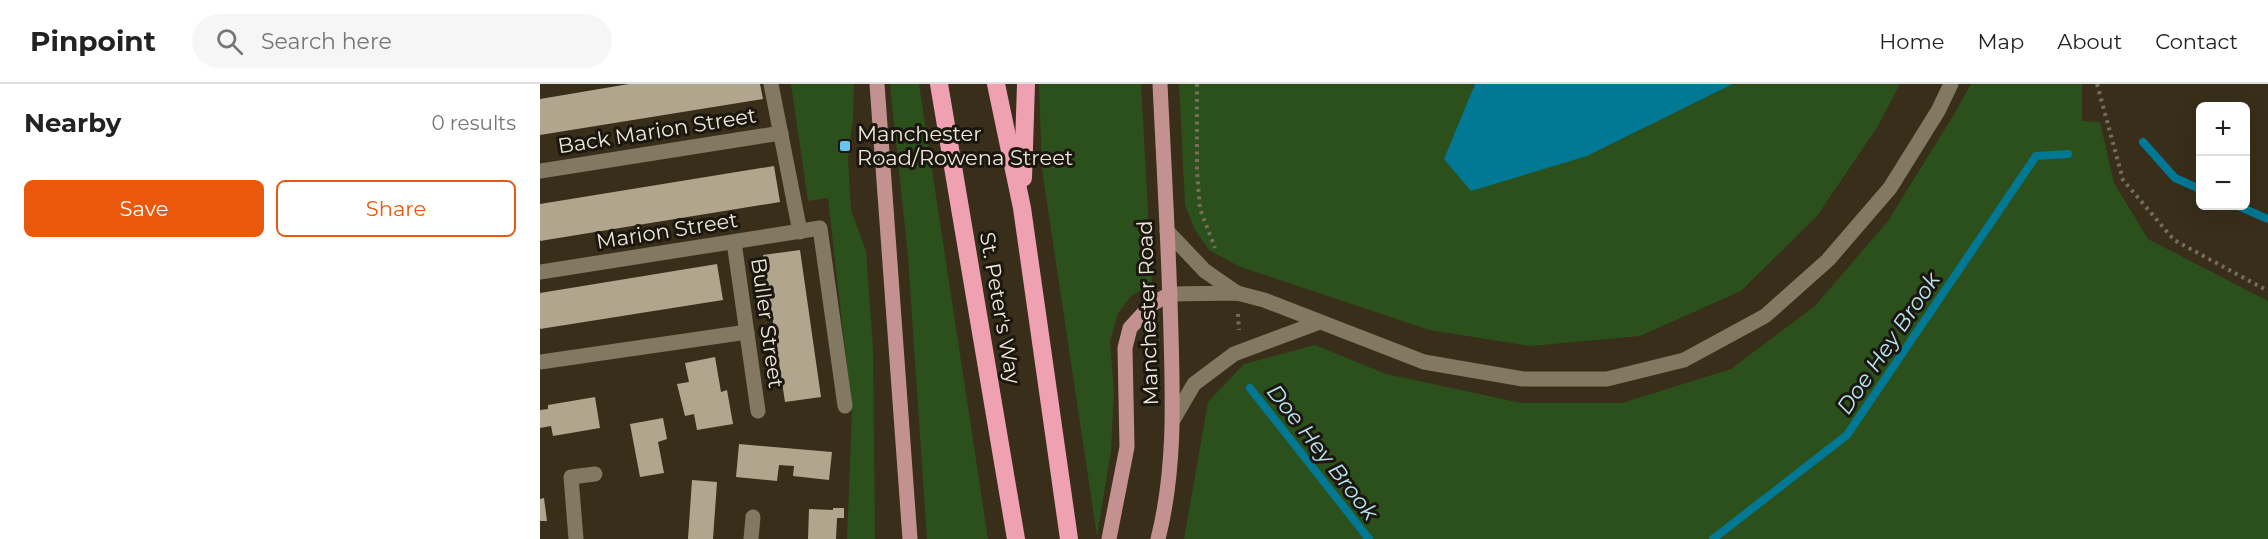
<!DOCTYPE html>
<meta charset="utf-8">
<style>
body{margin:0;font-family:Montserrat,sans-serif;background:#f6f6f6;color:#222}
.controls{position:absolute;right:18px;top:18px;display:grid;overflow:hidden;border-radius:9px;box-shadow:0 6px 24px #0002}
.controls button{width:54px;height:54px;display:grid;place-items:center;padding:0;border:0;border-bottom:2px solid #e0e0e0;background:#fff;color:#222;font:30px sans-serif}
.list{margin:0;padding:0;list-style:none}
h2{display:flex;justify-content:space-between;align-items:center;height:78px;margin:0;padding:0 24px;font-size:26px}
h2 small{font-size:20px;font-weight:400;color:#767676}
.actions{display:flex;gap:12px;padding:18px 24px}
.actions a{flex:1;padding:14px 0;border:2px solid #ea580c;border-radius:9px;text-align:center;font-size:21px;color:#ea580c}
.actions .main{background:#ea580c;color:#fff}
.icon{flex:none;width:33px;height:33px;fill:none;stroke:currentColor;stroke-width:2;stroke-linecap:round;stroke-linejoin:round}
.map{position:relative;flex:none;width:1728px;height:455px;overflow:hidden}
header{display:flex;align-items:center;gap:36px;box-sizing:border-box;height:84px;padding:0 30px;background:#fff;border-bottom:2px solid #e0e0e0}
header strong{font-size:28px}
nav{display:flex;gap:33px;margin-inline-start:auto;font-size:21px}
.search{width:420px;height:54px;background:#f6f6f6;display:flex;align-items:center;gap:15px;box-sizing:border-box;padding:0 21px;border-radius:33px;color:#767676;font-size:22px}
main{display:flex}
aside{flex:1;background:#fff}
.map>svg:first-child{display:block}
</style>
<header>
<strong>Pinpoint</strong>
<div class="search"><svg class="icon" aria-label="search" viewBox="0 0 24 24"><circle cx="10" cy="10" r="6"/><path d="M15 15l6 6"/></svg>Search here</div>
<nav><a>Home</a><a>Map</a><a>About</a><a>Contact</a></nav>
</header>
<main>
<aside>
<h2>Nearby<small>0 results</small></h2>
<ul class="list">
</ul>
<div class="actions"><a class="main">Save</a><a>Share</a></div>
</aside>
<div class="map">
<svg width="1728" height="455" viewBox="0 0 1728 455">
<rect width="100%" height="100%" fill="#382e1a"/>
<!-- green -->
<g fill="#2c501b">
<polygon points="251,0 314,0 313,35 308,75 311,126 326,167 333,264 335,455 307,455 312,328 288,114 268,117"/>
<polygon points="350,0 379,0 448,455 387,455 368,173"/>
<polygon points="499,0 601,0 612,200 591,212 578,229 570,258 574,307 571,367 557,452 502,85"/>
<polygon points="639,0 935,0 932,5 1047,72 1193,0 1360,0 1338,42 1277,132 1201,207 1100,252 991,262 889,246 698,182 669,166 655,146 645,121"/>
<polygon points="1431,0 1542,0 1542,37 1560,38 1574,99 1608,155 1728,217 1728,455 644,455 668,318 704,280 775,261 846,290 981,319 1082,319 1191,285 1275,222 1348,137 1413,32"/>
</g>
<!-- water -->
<polygon fill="#017995" points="935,0 1193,0 1047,72 931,107 904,75"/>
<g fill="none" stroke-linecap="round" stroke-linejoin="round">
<!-- stream -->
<g stroke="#017995" stroke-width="8">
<polyline points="1603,58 1635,94 1660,105"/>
<polyline points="1698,122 1728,135"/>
<polyline points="710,304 829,455"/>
<polyline points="1173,455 1307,351 1496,72 1528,70"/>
</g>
</g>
<!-- building -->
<g fill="#b1a58e">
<polygon points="89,0 220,0 223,15 0,51 0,15"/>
<polygon points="234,82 240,118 0,157 0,120"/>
<polygon points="260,166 281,313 245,318 223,171"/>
<polygon points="177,180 183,216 0,245 0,209"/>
<polygon points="175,273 181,308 187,306 193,340 157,346 154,330 145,332 137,300 149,298 145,279"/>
<polygon points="55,313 60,344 13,352 11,342 0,344 0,326 8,325 8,321"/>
<polygon points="123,334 127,355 118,358 124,389 100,393 90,340"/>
<polygon points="199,360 292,368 289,396 253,392 254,382 239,381 237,397 196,393"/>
<polygon points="152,396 177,398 173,455 148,455"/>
<polygon points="4,414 7,437 0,437 0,415"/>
<polygon points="293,424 304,424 304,434 297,434 296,455 268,455 269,425 293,426"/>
</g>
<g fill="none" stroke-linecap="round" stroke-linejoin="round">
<!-- path -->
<g stroke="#766e5d" stroke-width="4" stroke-dasharray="3 4.5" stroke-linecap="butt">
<polyline points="657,0 657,87 660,125 675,164"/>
<polyline points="1557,0 1583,96 1634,156 1728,207"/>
<polyline points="698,230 699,246"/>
</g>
<!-- minor -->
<g stroke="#837861" stroke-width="15">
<polyline points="231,0 260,148"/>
<polyline points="0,87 241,49"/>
<polyline points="627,147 665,187 697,209"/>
<polyline points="194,158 218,327"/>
<polyline points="0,188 280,144 305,322"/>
<polyline points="630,210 697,209 724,216 884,278 983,295 1067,295 1144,276 1225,232 1288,176 1350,104 1398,27 1411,0"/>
<polyline points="0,278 207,248"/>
<polyline points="633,336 654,300 694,270 780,238"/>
<polyline points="36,455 31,393 55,390"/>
<polyline points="211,455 213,433"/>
</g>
<!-- major -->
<g stroke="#c49191" stroke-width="15">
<polyline points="337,0 370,455"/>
<polyline points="569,455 587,363 585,264 590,244 612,220 630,210"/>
<path d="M618,455C635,388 633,319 631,251C629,167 624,84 620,0"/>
</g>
<!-- highway -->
<g stroke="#f0a1b1" stroke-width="18">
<polyline points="399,0 476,455"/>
<polyline points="456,0 482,124 529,455"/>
<polyline points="483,94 486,0"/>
</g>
</g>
<!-- markers -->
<rect fill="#6ac3f1" stroke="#1c170e" stroke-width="2" x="299" y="56" width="12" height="12" rx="3"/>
<g text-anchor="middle" stroke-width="6" stroke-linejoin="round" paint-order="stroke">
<!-- street labels -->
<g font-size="21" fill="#ede7db" stroke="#1c170e">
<text transform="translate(117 47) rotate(-9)" y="7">Back Marion Street</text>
<text transform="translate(127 147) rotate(-9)" y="7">Marion Street</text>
<text transform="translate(460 224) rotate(80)" y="7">St. Peter's Way</text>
<text transform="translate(608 229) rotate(-92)" y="7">Manchester Road</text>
<text transform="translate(227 239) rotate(82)" y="7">Buller Street</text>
</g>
<!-- poi labels -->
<g font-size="21" fill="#ede7db" stroke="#1c170e" text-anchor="start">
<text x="317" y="57">Manchester<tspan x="317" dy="24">Road/Rowena Street</tspan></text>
</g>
<!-- water labels -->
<g font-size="22" font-style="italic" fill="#b8e5f5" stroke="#1c170e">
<text transform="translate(1348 259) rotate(-56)" y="8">Doe Hey Brook</text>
<text transform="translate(783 368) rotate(52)" y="8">Doe Hey Brook</text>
</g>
</g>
</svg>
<div class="controls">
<button>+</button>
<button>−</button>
</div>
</div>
</main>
